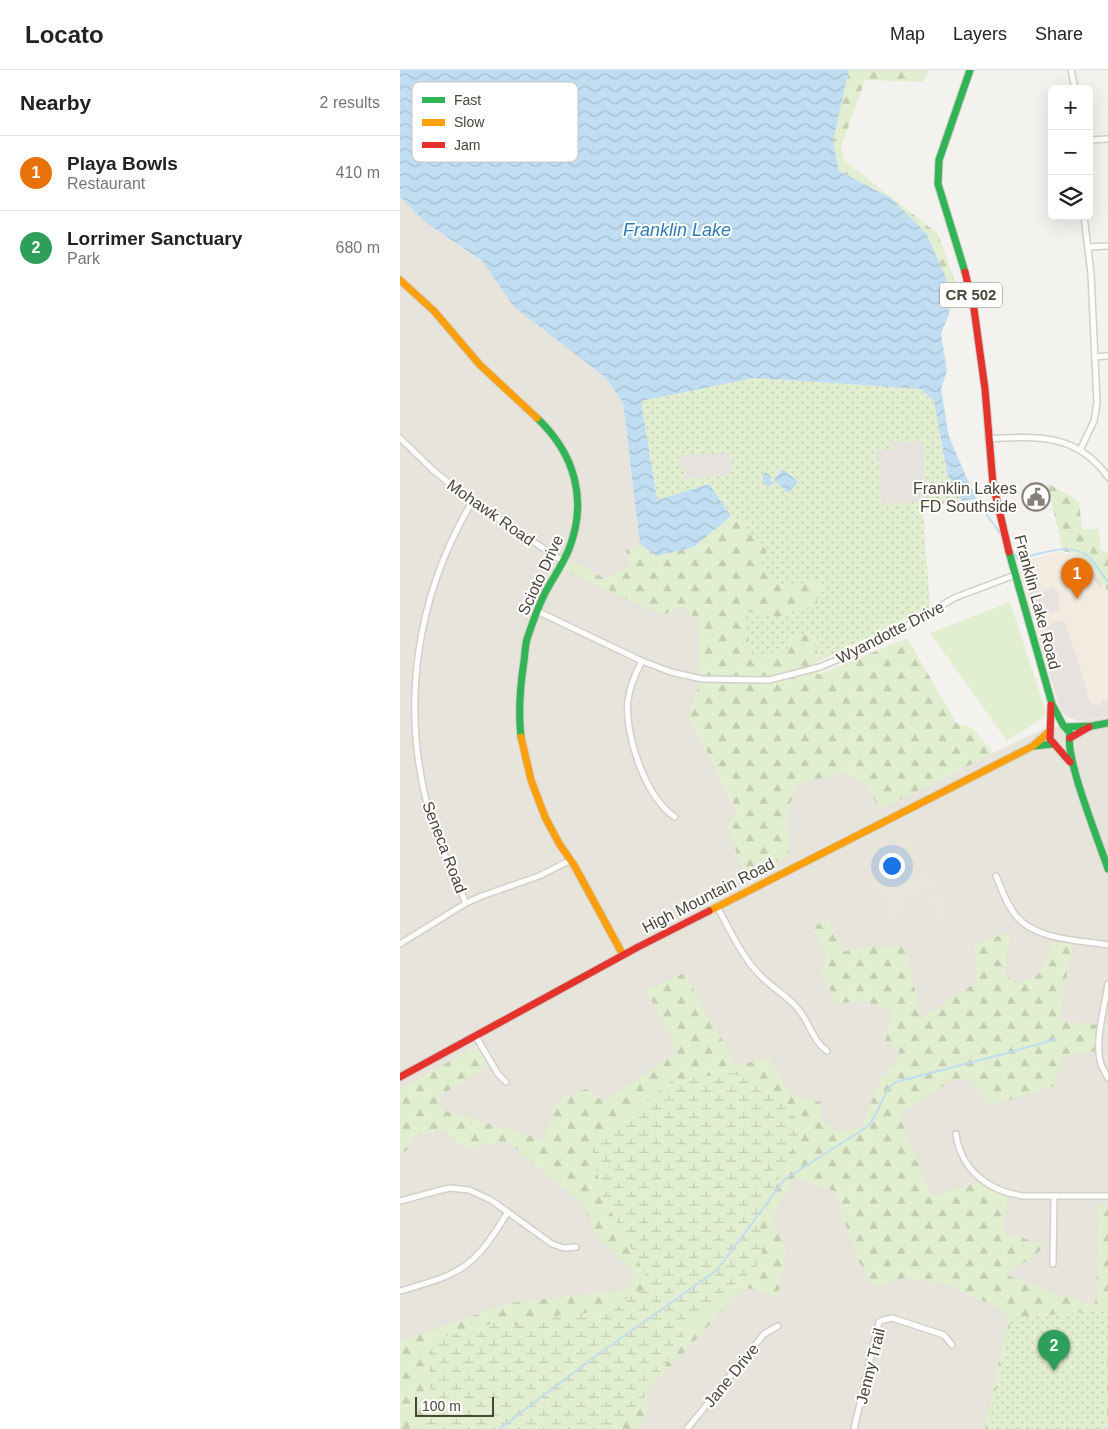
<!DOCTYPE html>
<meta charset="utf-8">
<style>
body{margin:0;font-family:Helvetica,sans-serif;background:#f2f2f2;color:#222}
.controls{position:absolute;right:15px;top:15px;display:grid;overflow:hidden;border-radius:8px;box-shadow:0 5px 20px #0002}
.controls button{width:45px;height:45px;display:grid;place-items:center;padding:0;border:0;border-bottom:1px solid #e0e0e0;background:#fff;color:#222;font:25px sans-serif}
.scale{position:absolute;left:15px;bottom:12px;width:79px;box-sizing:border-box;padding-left:5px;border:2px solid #4b4439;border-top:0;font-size:14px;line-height:18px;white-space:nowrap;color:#4b4439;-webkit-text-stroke:4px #fff;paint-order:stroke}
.you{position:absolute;left:491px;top:795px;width:18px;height:18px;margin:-12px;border:4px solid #fff;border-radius:50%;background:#1a73e8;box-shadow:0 0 0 8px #1a73e833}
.badge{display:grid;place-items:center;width:32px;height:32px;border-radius:50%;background:#1a73e8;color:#fff;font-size:16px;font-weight:700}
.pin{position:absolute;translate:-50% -41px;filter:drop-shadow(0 1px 2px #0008)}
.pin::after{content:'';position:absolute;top:26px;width:18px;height:15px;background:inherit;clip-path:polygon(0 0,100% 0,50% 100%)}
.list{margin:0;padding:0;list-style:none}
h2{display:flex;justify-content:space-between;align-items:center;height:65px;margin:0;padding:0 20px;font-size:21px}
h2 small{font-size:16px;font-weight:400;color:#767676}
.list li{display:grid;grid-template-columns:32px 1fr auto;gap:15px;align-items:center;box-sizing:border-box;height:75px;padding:0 20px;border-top:1px solid #e0e0e0}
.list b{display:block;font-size:19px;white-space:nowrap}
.list p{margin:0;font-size:16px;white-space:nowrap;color:#767676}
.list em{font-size:16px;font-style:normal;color:#767676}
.icon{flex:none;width:28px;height:28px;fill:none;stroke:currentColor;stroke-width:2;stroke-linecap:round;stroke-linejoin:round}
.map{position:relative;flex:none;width:708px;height:1359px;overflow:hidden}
header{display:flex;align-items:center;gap:30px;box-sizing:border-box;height:70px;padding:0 25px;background:#fff;border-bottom:1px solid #e0e0e0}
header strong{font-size:24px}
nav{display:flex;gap:28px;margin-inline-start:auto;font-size:18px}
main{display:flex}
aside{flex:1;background:#fff}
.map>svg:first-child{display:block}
</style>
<header>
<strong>Locato</strong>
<nav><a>Map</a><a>Layers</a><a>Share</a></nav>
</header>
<main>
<aside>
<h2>Nearby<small>2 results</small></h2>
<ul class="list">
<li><span class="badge" style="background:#e8710a">1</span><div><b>Playa Bowls</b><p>Restaurant</p></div><em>410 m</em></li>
<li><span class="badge" style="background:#2e9e5b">2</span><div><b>Lorrimer Sanctuary</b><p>Park</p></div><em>680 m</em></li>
</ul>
</aside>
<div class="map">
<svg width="708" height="1359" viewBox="0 0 708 1359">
<defs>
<pattern id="forest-firs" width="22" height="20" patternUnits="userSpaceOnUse" patternTransform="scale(1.25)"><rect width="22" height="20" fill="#e1eecf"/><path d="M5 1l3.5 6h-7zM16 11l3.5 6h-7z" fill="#c3cdb2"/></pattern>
<pattern id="wetland-marsh" width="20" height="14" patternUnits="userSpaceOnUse" patternTransform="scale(1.25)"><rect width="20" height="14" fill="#e1eecf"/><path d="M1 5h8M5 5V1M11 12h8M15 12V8" fill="none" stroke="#c3cdb2"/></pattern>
<pattern id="park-dots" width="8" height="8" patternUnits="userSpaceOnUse" patternTransform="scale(1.25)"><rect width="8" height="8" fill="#e1eecf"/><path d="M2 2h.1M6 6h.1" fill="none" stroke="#c3cdb2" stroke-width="1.8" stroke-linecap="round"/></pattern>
<pattern id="water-waves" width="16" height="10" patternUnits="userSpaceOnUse" patternTransform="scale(1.25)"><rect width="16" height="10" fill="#c0ddf1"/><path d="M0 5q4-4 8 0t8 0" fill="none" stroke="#a6bfcf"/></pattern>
</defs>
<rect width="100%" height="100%" fill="#f4f2ee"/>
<!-- residential -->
<polygon fill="#e7e4dc" points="0,127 25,152 82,191 114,237 206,308 223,333 240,474 226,480 231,498 206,509 162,486 156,496 283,536 300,552 301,608 289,646 338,744 342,798 350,805 389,785 386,745 397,714 446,702 465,713 480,738 643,659 708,646 708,1359 0,1359"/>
<!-- commercial -->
<polygon fill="#f3ebdf" points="661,482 676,485 686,490 708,522 708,647 678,651 664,645 659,638 636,562 618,493"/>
<!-- education -->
<polygon fill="#eae5da" points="507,767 516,768 513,776 518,778 517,783 523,785 520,794 514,791 494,802 500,814 531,799 553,845 538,852 526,828 531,825 528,820 508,831 512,839 487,852 480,838 489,834 485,827 477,831 465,806 479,799 475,790 485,786 484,784 505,774"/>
<!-- green -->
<polygon fill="#e1eecf" points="610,532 647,645 607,671 530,563"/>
<!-- forest -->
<g fill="url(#forest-firs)">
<polygon points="449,0 529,0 523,12 465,10 441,77 444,90 538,164 554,209 557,224 549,244 547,210 491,128 439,101 433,71"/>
<path d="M647,413L679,431L682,459H699L700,479L708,483V521C694,500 690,485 663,481Z"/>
<polygon points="331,446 345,453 348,462 368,480 411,504 416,504 421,515 417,536 396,539 381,548 388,580 387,568 417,563 418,605 507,568 557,654 572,658 594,683 480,739 465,713 446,702 397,714 386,745 389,785 351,805 342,798 327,755 338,743 289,646 301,608 299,552 283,536 263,545 156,496 162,486 206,509 231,498 226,480 240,474 257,486 294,477"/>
<polygon points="428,850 443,882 462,877 505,876 521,948 577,912 574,874 611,862 605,904 617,915 640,903 656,865 673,869 659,951 708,956 708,960 698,960 696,981 663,986 654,1016 593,1035 569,1010 553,1009 499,1045 532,1127 583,1111 602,1124 608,1125 603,1162 647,1176 606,1205 695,1237 699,1134 708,1134 708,1351 706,1359 585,1359 608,1249 597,1237 540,1212 503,1208 475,1216 458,1190 434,1121 394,1108 371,1148 386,1181 378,1226 344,1217 251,1318 294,1249 362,1192 360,1153 402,1056 202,1125 252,1215 203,1242 169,1244 141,1248 117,1256 99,1252 29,1284 31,1334 21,1359 0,1359 0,1271 110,1233 227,1220 235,1204 196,1165 184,1135 108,1072 63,1077 42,1059 14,1067 6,1081 0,1082 0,1019 80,974 91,995 39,1026 42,1040 143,1070 156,1031 186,1019 203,1032 278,982 247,921 284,903 337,996 369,987 391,1026 421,1032 419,1049 439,1062 462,1057 481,1007 496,995 499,981 485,973 492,942 466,931 438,933 419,901 427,888 412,857"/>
<polygon points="242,1331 248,1335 240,1359 209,1359"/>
</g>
<!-- wetland -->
<polygon fill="url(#wetland-marsh)" points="332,1003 373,1019 402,1056 360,1153 362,1192 294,1249 242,1331 209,1359 21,1359 31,1334 29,1284 39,1268 99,1252 117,1256 141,1248 169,1244 203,1242 251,1215 202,1125 191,1074 271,1011"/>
<!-- park -->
<g fill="url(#park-dots)">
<path d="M354,308L521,319L534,331L547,403L562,431L523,437L530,537L418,592L417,563L387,568L388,581L351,586L344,541L381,548L396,539L416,536L421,515L416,505L412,504V510C390,525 377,511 360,497L367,480L348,462L345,453L331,446L309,414L257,430L241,331Z"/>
<polygon points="708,1240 707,1359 587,1359 612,1248"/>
</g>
<!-- parking -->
<g fill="#e6e3df">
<polygon points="523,371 527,431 482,435 477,381 491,379 492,372"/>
<polygon points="330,383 331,397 328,406 283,409 287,400 281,399 282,396 279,396 279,385"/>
<polygon points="676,485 681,487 690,496 703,514 699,517 688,502 665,508 665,498 675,495"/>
<polygon points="637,501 641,519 637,520 639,522 653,518 660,524 658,525 660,540 639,546 638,542 633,543 625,512 629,511 633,502"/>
<polygon points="663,550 666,554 674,581 675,581 690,633 702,636 702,631 708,630 708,646 678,651 665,645 660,638 637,562 640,561 639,557"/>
</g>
<!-- water -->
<g fill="url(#water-waves)">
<polygon points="0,0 449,0 433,71 439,101 491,128 526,163 547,210 549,244 541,264 547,301 541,319 549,367 576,429 562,431 547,403 534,331 521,319 354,308 241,331 257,430 309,414 331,446 294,477 257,486 240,474 223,333 206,308 114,237 82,191 25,152 0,127"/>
<polygon points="383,399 398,412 388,423 376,412 369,416 364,415 363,405 366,402 371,407 371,412 373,413 375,411 374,409"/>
</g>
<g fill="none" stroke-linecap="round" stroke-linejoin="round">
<!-- stream -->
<g stroke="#c0ddf1" stroke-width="2">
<polyline points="576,429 603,468"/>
<path d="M613,482L618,489C640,484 670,471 689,487C696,494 702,504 708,512"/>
<path d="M99,1359L193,1288L317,1200L385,1109L467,1057C481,1044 481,1021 496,1012L607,983L656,969"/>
</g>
<!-- street casing -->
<g stroke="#d2d0cb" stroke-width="8">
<g id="street">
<polyline points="671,0 675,19"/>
<polyline points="689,70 708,69"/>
<polyline points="689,177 708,176"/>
<polyline points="695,287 708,286"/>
<polyline points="0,368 33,400 72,432 163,491"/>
<path d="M588,369C636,366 677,363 708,407"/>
<polyline points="680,380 694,351 697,333 691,204 684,146"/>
<polyline points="137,541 242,591 271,602 302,609 369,610 420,597 451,584 494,564 554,528 615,505"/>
<path d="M242,591C235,604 230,616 228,630C224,665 246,728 275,747"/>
<path d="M596,806C602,820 607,836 617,847C637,870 679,870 708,875"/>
<path d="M66,833C53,803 38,774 29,742C0,636 16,526 72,432"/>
<path d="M317,837C330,859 341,886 360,905C372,918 388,926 399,940C410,954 413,971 427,981"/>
<polyline points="0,874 66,833 82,826 139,806 171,790"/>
<path d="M708,914C705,935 695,970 700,990C701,997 705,1002 708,1008"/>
<polyline points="75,965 98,1004 106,1012"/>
<path d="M556,1064C561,1100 589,1122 624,1126H708"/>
<polyline points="0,1131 41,1120 50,1118 69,1120 91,1130 152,1174 164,1178 176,1177"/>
<polyline points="653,1194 654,1126"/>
<path d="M0,1221C26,1213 57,1207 76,1186C89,1174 98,1157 108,1142"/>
<polyline points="287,1359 364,1264 378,1256"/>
<polyline points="454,1359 479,1252 483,1250 492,1248 544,1265 552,1275"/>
</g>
</g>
<!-- fast casing -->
<g stroke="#d3cfc5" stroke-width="9">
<g id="fast">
<polyline points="565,202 538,114 539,90 570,0"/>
<path d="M609,482L652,634L663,655L670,663C664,687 699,771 708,799"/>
<polyline points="666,657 692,656 708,653"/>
<path d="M121,667C118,641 120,617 124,591C125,584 125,576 127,569C132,554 138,537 145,523C153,508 163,494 169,479C188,430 175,384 137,348"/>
<polyline points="634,676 654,674"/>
</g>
</g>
<!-- slow casing -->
<g stroke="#d3cfc5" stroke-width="9">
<g id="slow">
<polyline points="0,210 34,241 80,295 137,348"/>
<polyline points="121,667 131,710 145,747 160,775 174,795 223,885"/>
<polyline points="309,841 633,676 649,662"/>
</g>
</g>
<!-- jam casing -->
<g stroke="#d3cfc5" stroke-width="9">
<g id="jam">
<polyline points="565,202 574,239 585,319 593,414 609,482"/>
<polyline points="651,635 650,669 670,692"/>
<polyline points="670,668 689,657"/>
<polyline points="0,1007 238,877 309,841"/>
</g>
</g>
<!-- street -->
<use href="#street" stroke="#fdfdfc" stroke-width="5"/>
<!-- fast -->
<use href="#fast" stroke="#30b455" stroke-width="7"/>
<!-- slow -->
<use href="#slow" stroke="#ff9f0a" stroke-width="7"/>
<!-- jam -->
<use href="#jam" stroke="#e5322d" stroke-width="7"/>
</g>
<!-- icons -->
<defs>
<g id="civic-ring" transform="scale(1.4375)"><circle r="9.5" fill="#fff" stroke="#868178" stroke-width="1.5"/><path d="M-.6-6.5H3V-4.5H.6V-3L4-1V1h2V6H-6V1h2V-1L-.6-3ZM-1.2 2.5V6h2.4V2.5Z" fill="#868178"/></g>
</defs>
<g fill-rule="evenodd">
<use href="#civic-ring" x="636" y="427"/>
</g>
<g text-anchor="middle" stroke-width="4" stroke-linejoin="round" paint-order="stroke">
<!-- shield labels -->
<rect fill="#fff" stroke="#817c74" stroke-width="1" x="540" y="212.5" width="62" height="25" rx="4"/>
<g font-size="15" font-weight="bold" fill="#4b4439">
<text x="571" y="230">CR 502</text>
</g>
<!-- poi labels -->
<g font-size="16" fill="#4b4439" stroke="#fff" text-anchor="end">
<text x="617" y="424">Franklin Lakes<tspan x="617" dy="18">FD Southside</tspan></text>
</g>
<!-- street labels -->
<g font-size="16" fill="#4b4439" stroke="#fff">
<text transform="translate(91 442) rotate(35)" y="6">Mohawk Road</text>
<text transform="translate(140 505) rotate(-65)" y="6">Scioto Drive</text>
<text transform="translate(638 532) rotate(75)" y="6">Franklin Lake Road</text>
<text transform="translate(490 562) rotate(-27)" y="6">Wyandotte Drive</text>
<text transform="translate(45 777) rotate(69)" y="6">Seneca Road</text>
<text transform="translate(308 825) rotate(-27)" y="6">High Mountain Road</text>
<text transform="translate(470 1296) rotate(-76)" y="6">Jenny Trail</text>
<text transform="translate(331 1305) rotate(-51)" y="6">Jane Drive</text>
</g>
<!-- water labels -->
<g font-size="18" font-style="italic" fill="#2e7ab2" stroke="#fff">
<text x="277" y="166">Franklin Lake</text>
</g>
</g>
<!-- legend -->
<rect x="12" y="12" width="166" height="80" rx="8" fill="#fff" stroke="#c9c7c4" stroke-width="1"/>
<rect x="22" y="27" width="23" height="6" fill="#30b455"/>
<rect x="22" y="49" width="23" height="7" fill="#ff9f0a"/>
<rect x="22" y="72" width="23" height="6" fill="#e5322d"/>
<g font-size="14" fill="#4b4439">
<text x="54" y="35">Fast</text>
<text x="54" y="57">Slow</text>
<text x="54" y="80">Jam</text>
</g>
</svg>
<div class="controls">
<button>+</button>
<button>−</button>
<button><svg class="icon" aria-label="layers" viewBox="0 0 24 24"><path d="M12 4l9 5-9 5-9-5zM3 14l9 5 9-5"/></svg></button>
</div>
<div class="scale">100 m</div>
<div class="you"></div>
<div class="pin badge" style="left:677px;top:529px;background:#e8710a">1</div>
<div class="pin badge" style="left:654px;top:1301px;background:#2e9e5b">2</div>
</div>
</main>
